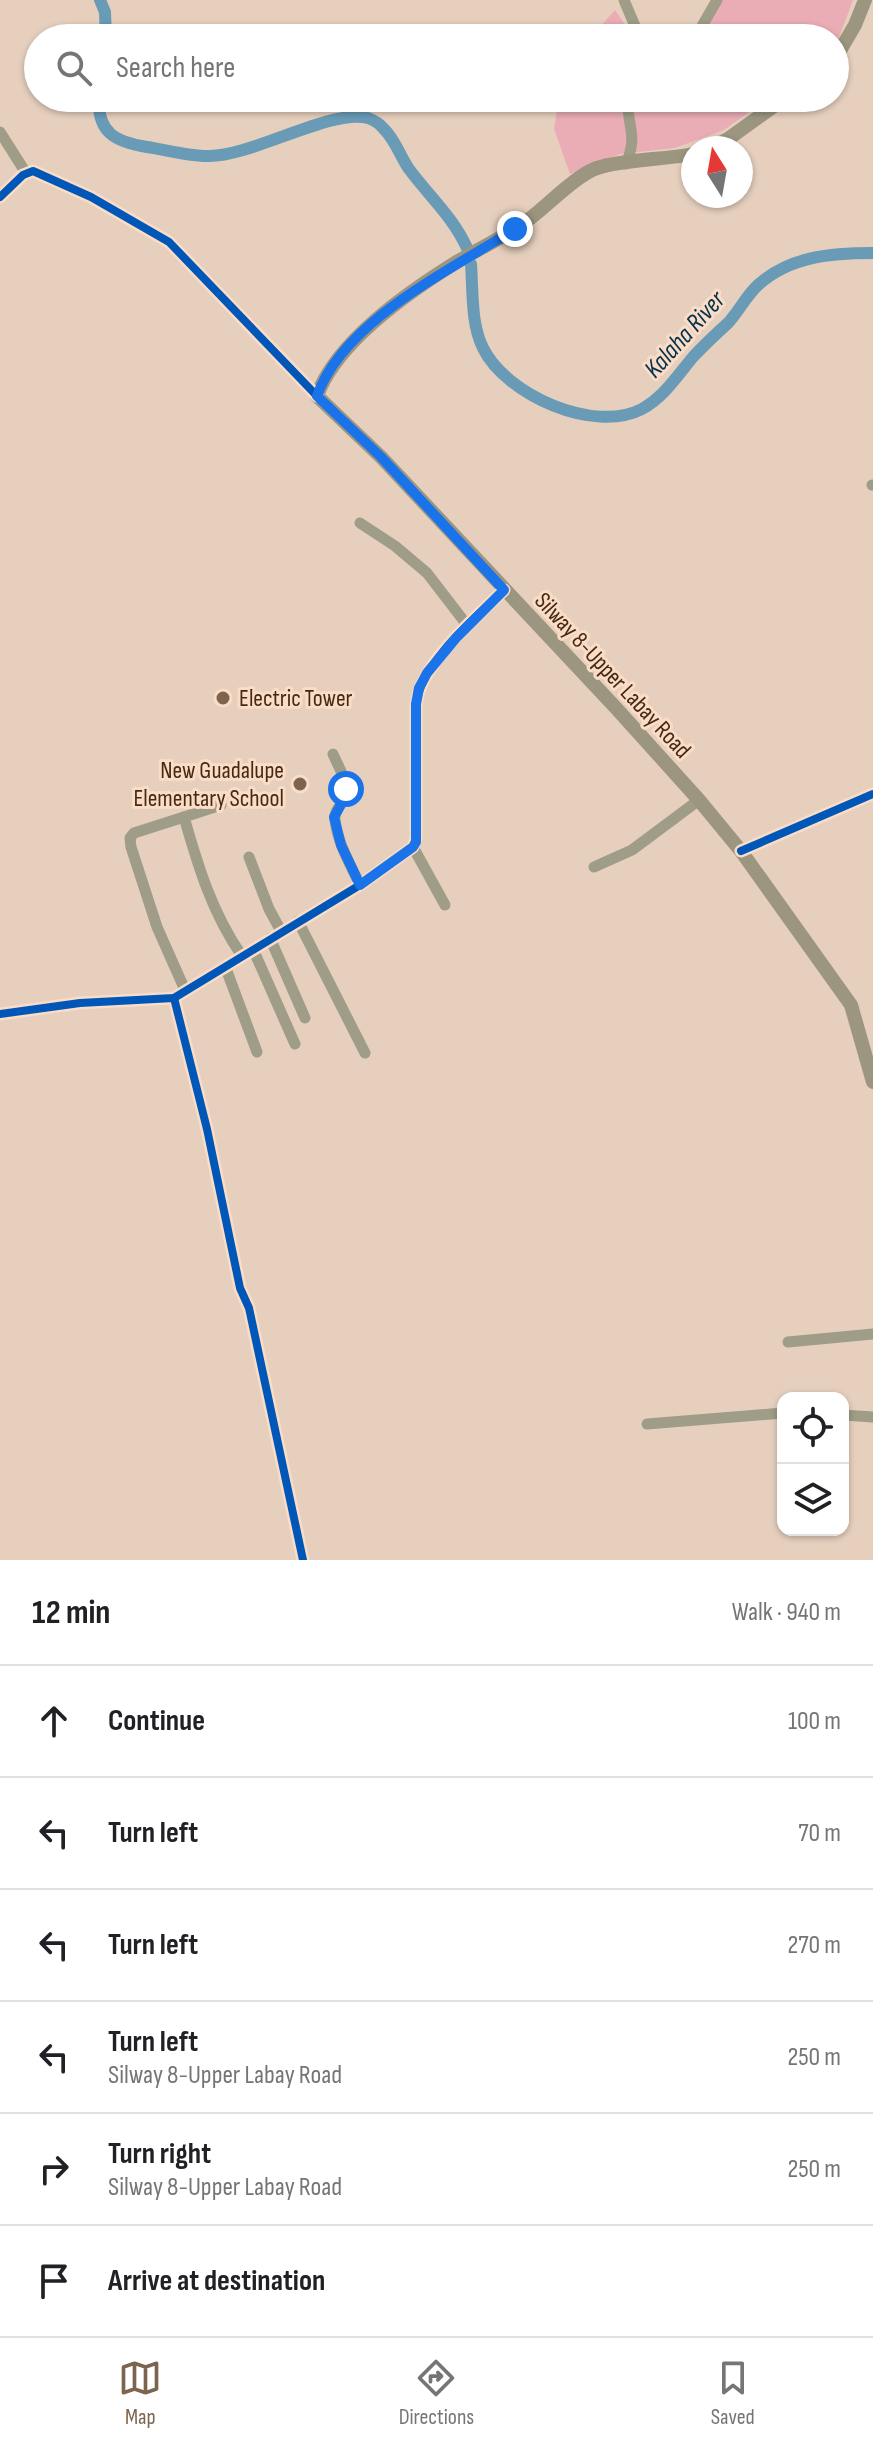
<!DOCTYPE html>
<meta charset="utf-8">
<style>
body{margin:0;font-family:"Sofia Sans Condensed",sans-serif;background:#f2f2f2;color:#202124}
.controls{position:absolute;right:24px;bottom:24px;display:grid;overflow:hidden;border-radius:16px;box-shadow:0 2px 6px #0004}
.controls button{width:72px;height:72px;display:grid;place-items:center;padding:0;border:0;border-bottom:2px solid #e0e0e0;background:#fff;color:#202124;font:40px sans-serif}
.compass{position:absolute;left:681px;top:136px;width:72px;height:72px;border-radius:50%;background:#fff;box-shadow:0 2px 6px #0004;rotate:349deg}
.stop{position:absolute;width:24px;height:24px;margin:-18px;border:6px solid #1a73e8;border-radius:50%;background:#fff}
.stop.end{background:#1a73e8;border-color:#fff;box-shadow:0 2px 8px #0008}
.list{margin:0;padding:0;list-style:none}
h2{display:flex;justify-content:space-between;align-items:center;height:104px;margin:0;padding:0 32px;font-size:34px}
h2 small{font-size:26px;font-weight:400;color:#757577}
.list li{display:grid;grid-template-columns:52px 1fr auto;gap:24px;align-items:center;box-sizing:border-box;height:112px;padding:0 32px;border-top:2px solid #e0e0e0}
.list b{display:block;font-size:30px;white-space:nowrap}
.list p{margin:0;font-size:26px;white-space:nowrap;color:#757577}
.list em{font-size:26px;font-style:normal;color:#757577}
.icon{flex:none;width:44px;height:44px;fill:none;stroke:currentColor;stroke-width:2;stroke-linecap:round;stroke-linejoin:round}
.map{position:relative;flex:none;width:873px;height:1560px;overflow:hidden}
.search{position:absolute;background:#fff;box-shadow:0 2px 6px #0004;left:24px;right:24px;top:24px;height:88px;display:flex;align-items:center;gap:20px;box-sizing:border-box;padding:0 28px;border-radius:44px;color:#757577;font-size:30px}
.sheet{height:776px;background:#fff}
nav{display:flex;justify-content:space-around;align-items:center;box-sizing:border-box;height:112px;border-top:2px solid #e0e0e0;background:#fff;font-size:22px;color:#757577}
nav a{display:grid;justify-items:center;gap:4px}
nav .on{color:#7d644e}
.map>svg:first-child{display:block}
</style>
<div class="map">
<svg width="873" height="1560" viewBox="0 0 873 1560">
<rect width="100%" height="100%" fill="#e6cfbd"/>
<!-- green -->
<g fill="#eaadb6">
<polygon points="720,0 853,0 835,48 835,38 729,38 704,27"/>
<polygon points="615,10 634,38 590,38"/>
<polygon points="559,98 769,98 724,130 675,148 620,154 570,174 554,129"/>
</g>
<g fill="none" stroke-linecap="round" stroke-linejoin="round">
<!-- river -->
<g stroke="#699bb7" stroke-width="12">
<polyline points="100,0 105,12 106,38"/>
<path d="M99,98C97,133 116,142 147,147C167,150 188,156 208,156C252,157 331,108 368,118C373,120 380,124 383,128C395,139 400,156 409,169C429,196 453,217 467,248"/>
<path d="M471,264C473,292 471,324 483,348C506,395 594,434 642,409C664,397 677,376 693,357C704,345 716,334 728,323C739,311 746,296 758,285C790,256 832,253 873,253"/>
</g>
<!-- minor -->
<g stroke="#9f9d87" stroke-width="11">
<polyline points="624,0 640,38"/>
<polyline points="691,38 698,33 717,0"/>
<polyline points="0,132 26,173"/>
<path d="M626,164C639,133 626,126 628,98"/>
<polyline points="0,197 23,175 33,171 91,197 169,242 317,396"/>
<polyline points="872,485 873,485"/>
<polyline points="360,523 395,546 427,573 467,625"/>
<path d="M333,754C338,766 349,783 345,796C342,805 334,810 335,819C337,842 350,864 360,885"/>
<polyline points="184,817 221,805"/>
<polyline points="413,847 445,905"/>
<polyline points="741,851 873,794"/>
<polyline points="249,857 269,909 281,931"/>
<polyline points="594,867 632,850 699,800"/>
<polyline points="298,921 365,1053"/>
<polyline points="270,938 305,1018"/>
<polyline points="253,949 295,1044"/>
<polyline points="225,966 257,1052"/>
<path d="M185,990L157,927L131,847L130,838L134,833L184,817C198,866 212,913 242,956"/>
<polyline points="174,998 207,1129 240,1288 249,1308 303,1560"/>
<path d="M0,1014L80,1003L174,998L360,885L413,847L416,838V704C422,662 474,619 504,590"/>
<polyline points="788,1342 873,1334"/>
<polyline points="843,1415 873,1417"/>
<polyline points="647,1424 783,1413"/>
</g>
<!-- major -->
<g stroke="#9c9681" stroke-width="14">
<polyline points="835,59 855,25 865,0"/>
<polyline points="711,148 728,139 785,98"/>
<path d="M693,154C663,160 624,159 597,168C576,175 544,209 524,223C502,238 478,249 455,263C407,293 336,342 317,396L381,457L616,708L699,800L741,851L851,1005L873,1082"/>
</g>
<!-- cycleway casing -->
<g stroke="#fadcc7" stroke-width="13">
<g id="cycleway">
<polyline points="0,197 23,175 33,171 91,197 169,242 317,396"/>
<polyline points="741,851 873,794"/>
<polyline points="174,998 207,1129 240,1288 249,1308 303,1560"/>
<path d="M0,1014L80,1003L174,998L360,885L413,847L416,838V704C422,662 474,619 504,590"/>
</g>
</g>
<!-- cycleway -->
<use href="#cycleway" stroke="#0057b8" stroke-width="8"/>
</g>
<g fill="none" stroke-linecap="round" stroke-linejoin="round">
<!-- route -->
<path stroke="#1a73e8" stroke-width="10" d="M346,789L344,799L334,817L341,845L360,885L413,847L416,842V704L419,688L427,673L456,638L504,590L381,457L317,396C344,320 451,270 515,229"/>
</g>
<!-- markers -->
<g fill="#7d644e" stroke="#fadcc7" stroke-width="3">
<circle cx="223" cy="698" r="8"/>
<circle cx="300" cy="784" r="8"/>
</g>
<g text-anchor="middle" stroke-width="6" stroke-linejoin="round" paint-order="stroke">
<!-- street labels -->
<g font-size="24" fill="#452a13" stroke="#fadcc7">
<text transform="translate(613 675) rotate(47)" y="8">Silway 8-Upper Labay Road</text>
</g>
<!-- poi labels -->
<g font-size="24" fill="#452a13" stroke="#fadcc7" text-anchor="start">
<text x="239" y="706">Electric Tower</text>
<text x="284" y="778" text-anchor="end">New Guadalupe<tspan x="284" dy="28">Elementary School</tspan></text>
</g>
<!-- water labels -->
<g font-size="26" font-style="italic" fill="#03334b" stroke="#fadcc7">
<text transform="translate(684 334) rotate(-48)" y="9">Kalaha River</text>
</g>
</g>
</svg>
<div class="controls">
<button><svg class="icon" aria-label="locate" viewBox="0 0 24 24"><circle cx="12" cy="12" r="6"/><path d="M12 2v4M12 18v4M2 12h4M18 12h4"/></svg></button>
<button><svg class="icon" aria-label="layers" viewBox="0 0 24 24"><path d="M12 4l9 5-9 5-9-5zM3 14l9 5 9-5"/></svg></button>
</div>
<svg class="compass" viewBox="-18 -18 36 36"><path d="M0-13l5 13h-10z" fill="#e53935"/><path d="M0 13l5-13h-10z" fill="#757577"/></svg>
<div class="stop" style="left:346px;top:789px"></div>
<div class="stop end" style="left:515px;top:229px"></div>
<div class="search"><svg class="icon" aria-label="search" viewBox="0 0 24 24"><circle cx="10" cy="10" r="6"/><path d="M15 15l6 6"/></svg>Search here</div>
</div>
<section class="sheet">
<h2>12 min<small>Walk · 940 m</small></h2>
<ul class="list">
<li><svg class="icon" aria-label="ahead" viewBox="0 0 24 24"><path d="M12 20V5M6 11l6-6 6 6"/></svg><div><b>Continue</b></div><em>100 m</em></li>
<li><svg class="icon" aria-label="left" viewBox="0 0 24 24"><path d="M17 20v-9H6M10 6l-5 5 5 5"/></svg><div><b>Turn left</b></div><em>70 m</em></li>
<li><svg class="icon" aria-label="left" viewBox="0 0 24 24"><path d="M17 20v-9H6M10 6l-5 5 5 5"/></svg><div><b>Turn left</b></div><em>270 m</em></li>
<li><svg class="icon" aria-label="left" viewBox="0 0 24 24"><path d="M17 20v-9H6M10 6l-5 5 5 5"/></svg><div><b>Turn left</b><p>Silway 8-Upper Labay Road</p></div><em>250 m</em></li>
<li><svg class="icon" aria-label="right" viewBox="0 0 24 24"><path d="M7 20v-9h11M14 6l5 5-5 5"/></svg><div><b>Turn right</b><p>Silway 8-Upper Labay Road</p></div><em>250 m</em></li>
<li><svg class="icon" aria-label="arrive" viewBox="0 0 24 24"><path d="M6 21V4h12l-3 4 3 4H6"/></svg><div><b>Arrive at destination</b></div></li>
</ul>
</section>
<nav>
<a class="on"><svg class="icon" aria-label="map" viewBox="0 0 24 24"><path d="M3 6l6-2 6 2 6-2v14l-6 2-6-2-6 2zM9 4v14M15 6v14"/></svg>Map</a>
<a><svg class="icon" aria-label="directions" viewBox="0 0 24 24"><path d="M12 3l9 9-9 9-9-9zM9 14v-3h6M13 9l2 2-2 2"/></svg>Directions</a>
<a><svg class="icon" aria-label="saved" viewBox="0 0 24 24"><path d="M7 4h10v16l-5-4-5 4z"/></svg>Saved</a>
</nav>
